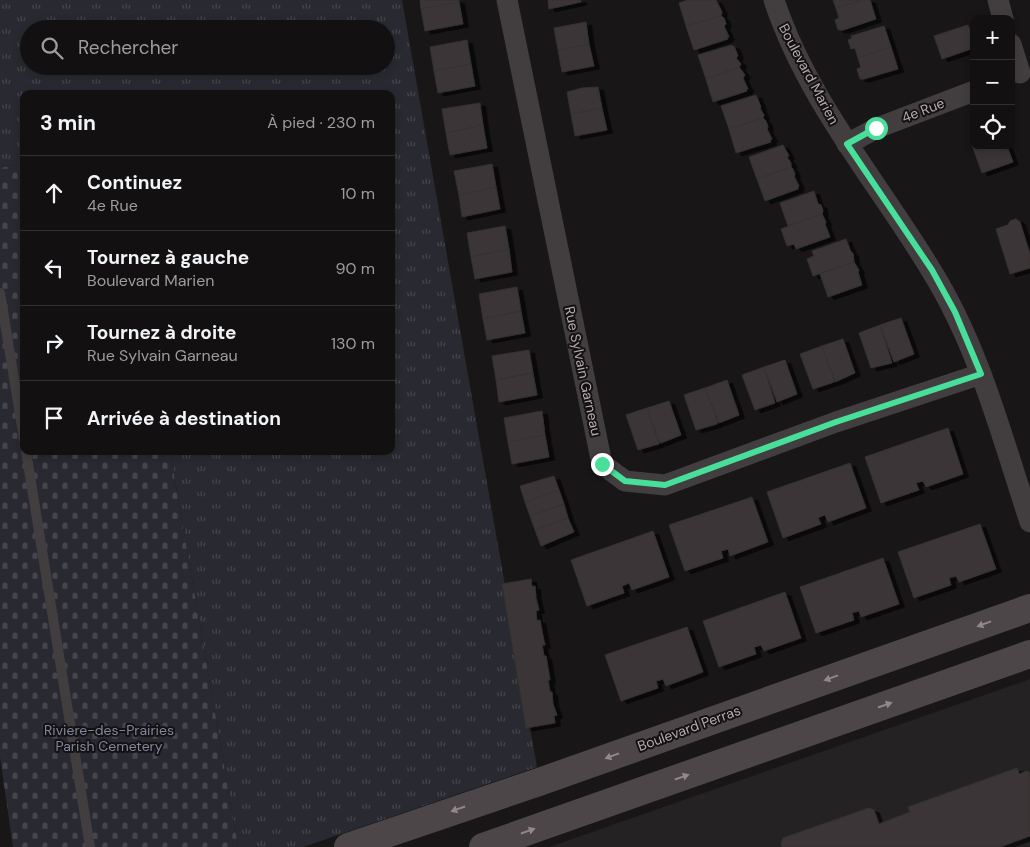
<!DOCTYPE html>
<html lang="fr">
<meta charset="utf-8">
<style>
body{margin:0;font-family:"DM Sans",sans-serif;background:#1b191a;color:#f1f3f6}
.controls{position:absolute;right:15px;top:15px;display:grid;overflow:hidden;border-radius:10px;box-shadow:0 2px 8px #0003}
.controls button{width:45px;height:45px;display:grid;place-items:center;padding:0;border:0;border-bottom:1px solid #313031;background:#121011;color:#f1f3f6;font:25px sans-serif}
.stop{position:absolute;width:15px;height:15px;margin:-11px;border:4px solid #47df99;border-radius:50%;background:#fff}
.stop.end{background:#47df99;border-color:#fff;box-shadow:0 1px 5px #0008}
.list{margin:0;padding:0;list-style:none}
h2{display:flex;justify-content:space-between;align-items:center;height:65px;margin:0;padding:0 20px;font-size:21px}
h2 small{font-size:16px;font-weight:400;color:#9c9d9f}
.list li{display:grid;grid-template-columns:32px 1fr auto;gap:15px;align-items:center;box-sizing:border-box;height:75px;padding:0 20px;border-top:1px solid #313031}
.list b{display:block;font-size:19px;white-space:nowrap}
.list p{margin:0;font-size:16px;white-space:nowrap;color:#9c9d9f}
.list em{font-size:16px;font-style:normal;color:#9c9d9f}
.icon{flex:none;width:28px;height:28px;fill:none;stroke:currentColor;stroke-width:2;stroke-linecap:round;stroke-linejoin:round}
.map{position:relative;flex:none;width:1030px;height:847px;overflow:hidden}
.search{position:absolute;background:#121011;box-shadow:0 2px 8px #0003;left:20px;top:20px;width:375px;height:55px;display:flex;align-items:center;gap:12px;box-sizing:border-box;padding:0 18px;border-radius:28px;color:#9c9d9f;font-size:19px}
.panel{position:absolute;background:#121011;box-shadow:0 2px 8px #0003;left:20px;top:90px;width:375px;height:365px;border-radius:10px}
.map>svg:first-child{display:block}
</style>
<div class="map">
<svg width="1030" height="847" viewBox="0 0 1030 847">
<defs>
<pattern id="grass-tufts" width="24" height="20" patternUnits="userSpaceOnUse" patternTransform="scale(1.25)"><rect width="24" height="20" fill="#292931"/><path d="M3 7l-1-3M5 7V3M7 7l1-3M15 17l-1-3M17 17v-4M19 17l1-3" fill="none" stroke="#46454c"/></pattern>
<pattern id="cemetery-stones" width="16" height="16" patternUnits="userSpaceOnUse" patternTransform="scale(1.25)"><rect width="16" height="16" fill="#292931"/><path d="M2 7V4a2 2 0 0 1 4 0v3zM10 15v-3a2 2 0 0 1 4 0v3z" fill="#46454c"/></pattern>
<filter id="shadow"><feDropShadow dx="5.5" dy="3" stdDeviation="0" flood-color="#0009"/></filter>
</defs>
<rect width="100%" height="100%" fill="#181617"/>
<!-- built -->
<polygon fill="#252223" points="1030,679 1030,847 549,847"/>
<!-- grass -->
<path fill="url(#grass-tufts)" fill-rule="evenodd" d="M0,0H402L537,767L303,847H238L170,451H391V94H24V163L0,168ZM29,29H386V66H29Z"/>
<!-- cemetery -->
<polygon fill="url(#cemetery-stones)" points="24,163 24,451 170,451 238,847 13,847 0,757 0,168"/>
<!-- building -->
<g fill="#3a3637" stroke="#343131" filter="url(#shadow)">
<polygon points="420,0 459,0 459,2 421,9"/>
<polygon points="548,0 581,0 581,2 549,9"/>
<polygon points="688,0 716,0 722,12 721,16 686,26 679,3"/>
<polygon points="833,0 863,0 836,8"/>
<polygon points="863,0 870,0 876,19 843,30 838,30 835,20 839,18 836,8"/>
<polygon points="459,2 463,24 425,31 421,9"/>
<polygon points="721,16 724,18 726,24 724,26 729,37 727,37 728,39 694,50 686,26"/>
<polygon points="586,22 589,44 558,50 554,28"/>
<polygon points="968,25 974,40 974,48 942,59 934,36"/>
<polygon points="884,26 891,47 858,58 855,48 851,49 848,40 852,38 851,36"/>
<polygon points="467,40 471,64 434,71 430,47"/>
<polygon points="589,44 594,66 562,72 558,50"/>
<polygon points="732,45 733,47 734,46 738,56 736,58 741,64 739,67 706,79 698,55"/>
<polygon points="891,47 898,69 864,79 860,79 857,69 861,67 858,58"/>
<polygon points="471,64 475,86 438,93 434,71"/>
<polygon points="739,67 745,75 743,78 748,89 746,90 747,91 713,102 706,79"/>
<polygon points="598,87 602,108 571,114 567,92 582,88"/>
<polygon points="756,95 761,107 760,108 764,115 763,118 729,129 721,106"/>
<polygon points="480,103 483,125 446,133 442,109"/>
<polygon points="602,108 607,130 575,136 571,114"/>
<polygon points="763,118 766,121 768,127 767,129 772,139 770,140 771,142 736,153 729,129"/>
<polygon points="483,125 487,148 450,155 446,133"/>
<polygon points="783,145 789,156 787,157 791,163 791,167 757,179 749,157"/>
<polygon points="972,145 1007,146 1013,162 982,173"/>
<polygon points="492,164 496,187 459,195 454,171"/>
<polygon points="791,167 793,169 795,174 794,176 799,186 798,187 798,189 765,201 757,179"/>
<polygon points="496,187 500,209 462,217 459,195"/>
<polygon points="814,191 818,204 821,205 823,211 822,214 788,226 780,203"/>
<polygon points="822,214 826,222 825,224 830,237 796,249 794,244 787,246 781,229"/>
<polygon points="1016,219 1020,222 1030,254 1030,268 1010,274 996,229 1008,225 1010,221"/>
<polygon points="505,226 509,249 471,257 467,233"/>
<polygon points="846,239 851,252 853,253 854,262 813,276 807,259 814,256 812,251"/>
<polygon points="509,249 512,272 475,279 471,257"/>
<polygon points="854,262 859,270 858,272 862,285 828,297 820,274"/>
<polygon points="517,287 521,311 483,319 479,294"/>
<polygon points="521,311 525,333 487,340 483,319"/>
<polygon points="901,318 914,354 894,362 880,325"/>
<polygon points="880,325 892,363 871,368 859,333"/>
<polygon points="843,339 855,373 835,382 822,346"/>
<polygon points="822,346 834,380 834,382 813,389 800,354"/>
<polygon points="529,350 533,373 496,380 492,356"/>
<polygon points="785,360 797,394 777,402 764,367"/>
<polygon points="764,367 775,403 755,410 742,375"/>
<polygon points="533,373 537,395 499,402 496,380"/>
<polygon points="727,380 739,415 719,423 705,388"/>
<polygon points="705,388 718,422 717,424 696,430 684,395"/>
<polygon points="669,401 681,435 661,443 659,442 647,408"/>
<polygon points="647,408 659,444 638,450 626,415"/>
<polygon points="542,411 545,435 508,442 504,418"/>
<polygon points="948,428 963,474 926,487 923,481 916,483 919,490 881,503 865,457"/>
<polygon points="545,435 549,457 512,464 508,442"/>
<polygon points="850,463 866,508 828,522 825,515 822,516 818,518 821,524 783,538 767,492"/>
<polygon points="554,476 559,490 525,502 520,486"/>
<polygon points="559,490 564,504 530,516 525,502"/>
<polygon points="752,497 768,542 730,556 728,549 721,551 723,558 685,571 669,525"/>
<polygon points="564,504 568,518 535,530 530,516"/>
<polygon points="568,518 574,532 541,546 535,530"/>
<polygon points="980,524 996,569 959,582 956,576 949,578 951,585 914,598 898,552"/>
<polygon points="653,531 669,577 632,590 629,583 622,586 624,593 587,606 571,560"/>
<polygon points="883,558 899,604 861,617 859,611 852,613 854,620 816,633 800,587"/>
<polygon points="531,579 532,587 535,586 536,598 539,610 536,611 537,621 540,620 543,636 545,645 542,645 544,656 546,656 550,680 548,680 550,692 552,692 553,704 557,715 554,716 555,723 526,728 502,584"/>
<polygon points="785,592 801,638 764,651 761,645 758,646 754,647 756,654 719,667 703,621"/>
<polygon points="687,627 703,672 666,686 663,679 660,680 656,681 658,688 621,701 605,655"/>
<polygon points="1017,768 1019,774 1027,771 1030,773 1030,836 1000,847 782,847 781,844 783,838 869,808 874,810 879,824 910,812 908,807"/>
</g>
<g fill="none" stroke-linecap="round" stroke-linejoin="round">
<!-- lane -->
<g stroke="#423d3e" stroke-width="10">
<polyline points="0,293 24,439"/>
<polyline points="26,451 90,847"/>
</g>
<!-- street -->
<g stroke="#423d3e" stroke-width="21">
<polyline points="507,0 602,464 625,481 665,485 836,422 981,374"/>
<path d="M774,0C807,100 877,181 931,270C979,347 1002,437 1030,522"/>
<polyline points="998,0 1003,19"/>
<polyline points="1011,44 1020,73"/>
<polyline points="847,144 877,128 974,91"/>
</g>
<!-- secondary -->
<g stroke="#4c4648" stroke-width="28">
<polyline points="348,847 539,782 1030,608"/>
<polyline points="483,847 1030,654"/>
</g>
</g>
<!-- one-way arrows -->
<defs><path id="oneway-solid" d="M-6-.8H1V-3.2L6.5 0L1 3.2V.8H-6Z" transform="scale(1.25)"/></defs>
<g fill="#92878b">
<use href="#oneway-solid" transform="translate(984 624) rotate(160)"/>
<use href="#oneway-solid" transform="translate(831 678) rotate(160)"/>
<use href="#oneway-solid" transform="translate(885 705) rotate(-19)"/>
<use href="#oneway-solid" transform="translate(612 756) rotate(160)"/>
<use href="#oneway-solid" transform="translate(682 777) rotate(-19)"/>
<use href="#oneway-solid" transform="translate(458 809) rotate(161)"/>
<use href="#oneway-solid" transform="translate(528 831) rotate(-19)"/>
</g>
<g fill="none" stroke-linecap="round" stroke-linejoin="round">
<!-- route -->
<polyline stroke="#47df99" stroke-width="6" points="602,464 625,481 665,485 836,422 981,374 955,312 932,270 847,144 876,128"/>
</g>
<g text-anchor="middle" stroke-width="4" stroke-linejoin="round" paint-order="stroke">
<!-- street labels -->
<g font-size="14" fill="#b7aaaf" stroke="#131112">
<text transform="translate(809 74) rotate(62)" y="5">Boulevard Marien</text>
<text transform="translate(923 110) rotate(-21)" y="5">4e Rue</text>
<text transform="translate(583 371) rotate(78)" y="5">Rue Sylvain Garneau</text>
<text transform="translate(689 728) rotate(-20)" y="5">Boulevard Perras</text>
</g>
<!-- park labels -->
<g font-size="14" fill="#8385a0" stroke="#131112">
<text x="109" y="735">Riviere-des-Prairies<tspan x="109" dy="16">Parish Cemetery</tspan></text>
</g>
</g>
</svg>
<div class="controls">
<button>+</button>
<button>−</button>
<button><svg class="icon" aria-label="locate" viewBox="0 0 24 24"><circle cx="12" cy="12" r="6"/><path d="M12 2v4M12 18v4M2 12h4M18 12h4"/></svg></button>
</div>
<div class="stop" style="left:876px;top:128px"></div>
<div class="stop end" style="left:602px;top:464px"></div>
<div class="search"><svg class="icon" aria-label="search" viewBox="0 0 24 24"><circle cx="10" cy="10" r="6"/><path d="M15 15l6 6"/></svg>Rechercher</div>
<section class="panel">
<h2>3 min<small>À pied · 230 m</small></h2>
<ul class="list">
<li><svg class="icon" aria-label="ahead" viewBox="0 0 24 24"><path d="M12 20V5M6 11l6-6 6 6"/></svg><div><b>Continuez</b><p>4e Rue</p></div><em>10 m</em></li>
<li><svg class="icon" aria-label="left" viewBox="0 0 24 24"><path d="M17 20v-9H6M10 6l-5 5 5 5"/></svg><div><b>Tournez à gauche</b><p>Boulevard Marien</p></div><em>90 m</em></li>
<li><svg class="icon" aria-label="right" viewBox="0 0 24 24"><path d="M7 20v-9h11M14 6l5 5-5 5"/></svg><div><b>Tournez à droite</b><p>Rue Sylvain Garneau</p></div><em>130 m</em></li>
<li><svg class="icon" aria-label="arrive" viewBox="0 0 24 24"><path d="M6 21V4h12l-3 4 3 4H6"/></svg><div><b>Arrivée à destination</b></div></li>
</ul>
</section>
</div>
